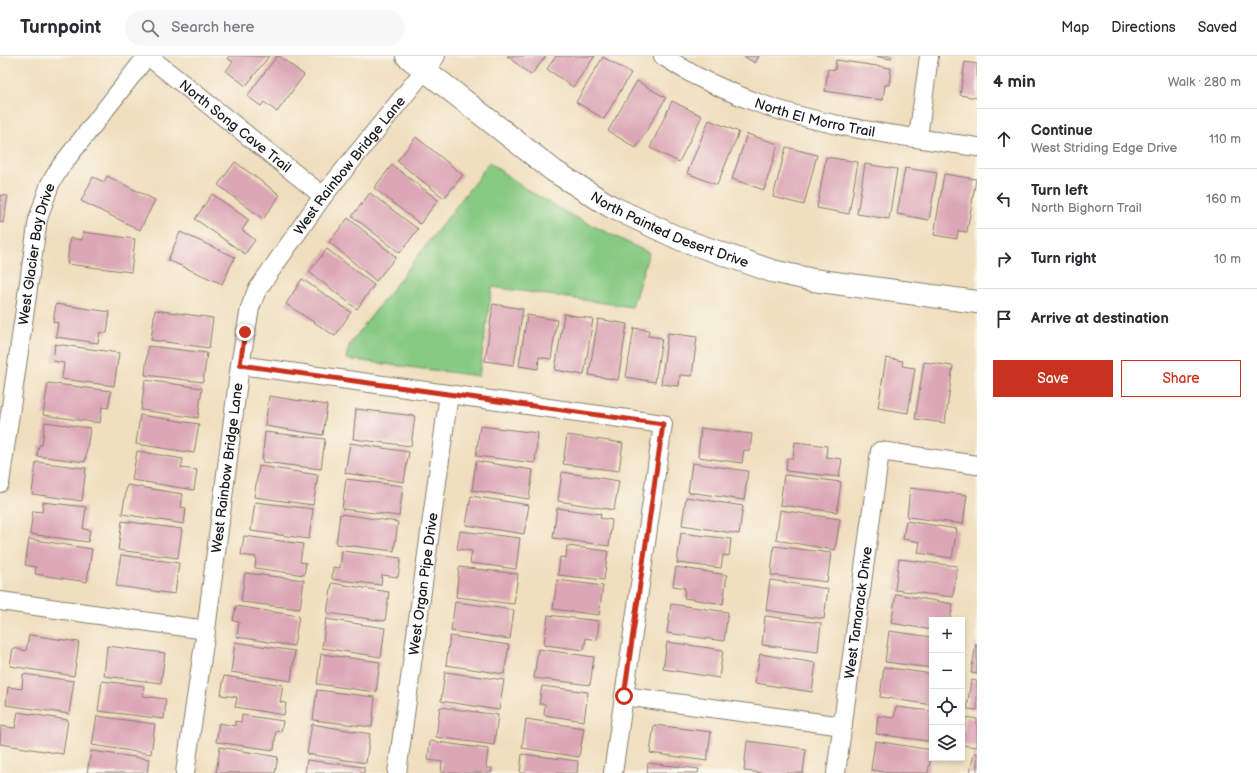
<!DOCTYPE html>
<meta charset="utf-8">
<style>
body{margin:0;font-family:"Balsamiq Sans",sans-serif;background:#f7f7f7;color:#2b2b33}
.controls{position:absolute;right:12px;bottom:12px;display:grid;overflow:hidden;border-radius:0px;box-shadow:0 2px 6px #0003}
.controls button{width:36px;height:36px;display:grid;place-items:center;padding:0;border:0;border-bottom:1px solid #e1e1e2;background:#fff;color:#2b2b33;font:20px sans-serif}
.stop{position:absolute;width:12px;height:12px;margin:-9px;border:3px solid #c8321e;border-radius:50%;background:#fff}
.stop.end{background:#c8321e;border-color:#fff;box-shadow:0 1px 4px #0008}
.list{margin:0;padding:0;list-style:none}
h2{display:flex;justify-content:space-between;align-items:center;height:52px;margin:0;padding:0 16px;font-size:17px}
h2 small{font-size:13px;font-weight:400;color:#7c7c81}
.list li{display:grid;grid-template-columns:26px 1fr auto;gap:12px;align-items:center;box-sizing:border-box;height:60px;padding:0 16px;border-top:1px solid #e1e1e2}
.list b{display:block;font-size:15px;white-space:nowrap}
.list p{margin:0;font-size:13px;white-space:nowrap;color:#7c7c81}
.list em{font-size:13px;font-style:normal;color:#7c7c81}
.actions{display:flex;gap:8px;padding:12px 16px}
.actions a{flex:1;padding:9px 0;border:1px solid #c8321e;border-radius:0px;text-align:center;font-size:14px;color:#c8321e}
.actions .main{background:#c8321e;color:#fff}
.icon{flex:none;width:22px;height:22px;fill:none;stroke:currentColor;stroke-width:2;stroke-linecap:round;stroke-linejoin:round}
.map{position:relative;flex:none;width:977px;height:717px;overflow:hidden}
header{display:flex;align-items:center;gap:24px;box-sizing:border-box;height:56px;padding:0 20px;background:#fff;border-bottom:1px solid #e1e1e2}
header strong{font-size:19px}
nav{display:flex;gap:22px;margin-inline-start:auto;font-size:14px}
.search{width:280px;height:36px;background:#f7f7f7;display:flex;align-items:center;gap:10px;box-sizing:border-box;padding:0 14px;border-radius:22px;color:#7c7c81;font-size:15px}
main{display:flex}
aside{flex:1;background:#fff}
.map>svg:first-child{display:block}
</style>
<header>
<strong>Turnpoint</strong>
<div class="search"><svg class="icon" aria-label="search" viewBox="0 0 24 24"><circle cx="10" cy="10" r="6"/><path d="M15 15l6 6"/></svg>Search here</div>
<nav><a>Map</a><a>Directions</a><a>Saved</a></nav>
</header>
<main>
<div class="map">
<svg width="977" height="717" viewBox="0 0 977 717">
<rect width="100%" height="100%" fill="#fbf7ec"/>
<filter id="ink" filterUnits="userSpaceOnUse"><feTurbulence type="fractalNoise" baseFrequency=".025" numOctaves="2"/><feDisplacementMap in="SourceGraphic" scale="8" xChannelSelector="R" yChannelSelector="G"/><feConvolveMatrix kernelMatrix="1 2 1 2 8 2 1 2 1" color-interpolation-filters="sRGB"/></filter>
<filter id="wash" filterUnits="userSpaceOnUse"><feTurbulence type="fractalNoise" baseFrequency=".012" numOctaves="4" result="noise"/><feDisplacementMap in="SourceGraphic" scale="16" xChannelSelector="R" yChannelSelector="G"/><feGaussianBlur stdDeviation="0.9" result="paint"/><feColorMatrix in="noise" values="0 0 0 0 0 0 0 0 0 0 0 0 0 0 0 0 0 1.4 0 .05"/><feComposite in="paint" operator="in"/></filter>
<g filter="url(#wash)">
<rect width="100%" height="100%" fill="#f0dfbf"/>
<!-- green -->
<polygon fill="#86c982" stroke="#51724f" points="489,106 521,130 569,158 649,197 632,251 492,231 479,320 346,303 349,289 475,126"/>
<g id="blocks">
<!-- building -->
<g fill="#dba6b5">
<polygon points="229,0 269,0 246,30 226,15 233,6 227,2"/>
<polygon points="277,0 279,0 304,19 277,56 264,46 261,50 247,40"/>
<polygon points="507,0 546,0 531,19"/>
<polygon points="556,0 595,0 573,31 547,13"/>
<polygon points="743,0 759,0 755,7"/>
<polygon points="873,0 891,0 891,3"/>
<polygon points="603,1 631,17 604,63 576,46"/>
<polygon points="836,4 891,12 889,29 885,29 883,44 825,35 828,13 835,14"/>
<polygon points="965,6 977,8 977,42 960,39"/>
<polygon points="637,25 666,42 636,92 608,75"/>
<polygon points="672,45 702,60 679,106 650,92"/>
<polygon points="709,64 739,76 717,129 687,117"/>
<polygon points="747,78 778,88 764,134 732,123"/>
<polygon points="416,81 463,119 444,142 397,105"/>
<polygon points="786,91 817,99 804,149 773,141"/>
<polygon points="826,101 858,106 849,158 817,152"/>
<polygon points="235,106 280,139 263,163 218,129"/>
<polygon points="865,108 897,113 889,163 857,158"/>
<polygon points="392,109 438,144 420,168 374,132"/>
<polygon points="905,112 937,117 929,164 897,158"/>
<polygon points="944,118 976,123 967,176 958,175 957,183 934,179"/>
<polygon points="107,120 155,144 140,174 81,145 93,121 104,126"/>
<polygon points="370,137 418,173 400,197 352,160"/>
<polygon points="212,138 249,164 242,174 255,184 245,198 195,163"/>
<polygon points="0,139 8,140 3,167 0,166"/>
<polygon points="348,162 396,201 376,225 329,186"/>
<polygon points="83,176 135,183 131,216 67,208 70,182 82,184"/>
<polygon points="180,176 235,201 222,228 168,204"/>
<polygon points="327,193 374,229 357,253 309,216"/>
<polygon points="302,223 351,256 335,280 286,248"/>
<polygon points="56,248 110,256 107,277 100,276 98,287 56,281 58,267 53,266"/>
<polygon points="493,248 523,253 514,309 485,305"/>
<polygon points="155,254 213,262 209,292 151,284"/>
<polygon points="564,258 593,263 584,319 555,314"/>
<polygon points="527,259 557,264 551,303 539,301 538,313 519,310"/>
<polygon points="598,263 627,268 618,324 589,319"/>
<polygon points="634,272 649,274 648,280 662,282 655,326 626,321"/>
<polygon points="668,277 697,281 692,320 680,319 679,330 661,328"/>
<polygon points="55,288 119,297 114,330 62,323 64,307 53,305"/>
<polygon points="148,290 207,297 203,326 145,319"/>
<polygon points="886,302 903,305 902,310 915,312 908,357 878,352"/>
<polygon points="924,306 953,310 945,367 915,363"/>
<polygon points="145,324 202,332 198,362 141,354"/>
<polygon points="48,327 111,335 108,352 102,351 100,367 43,359"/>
<polygon points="269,340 327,349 323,379 265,370"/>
<polygon points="356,353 415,360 411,390 353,383"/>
<polygon points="140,359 199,368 194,397 136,388"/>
<polygon points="45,366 90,372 85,406 37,400 39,389 42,389"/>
<polygon points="480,370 538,377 535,407 476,400"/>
<polygon points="701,372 752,378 750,395 744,394 742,407 698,401"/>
<polygon points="265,376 325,383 321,413 262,406"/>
<polygon points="567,379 623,387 619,415 563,408"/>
<polygon points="795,386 827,390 826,401 842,403 839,421 786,415 787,402 793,402"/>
<polygon points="350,387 409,396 404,426 345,417"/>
<polygon points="137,395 183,403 181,412 197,414 194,434 132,424"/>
<polygon points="476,405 533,414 529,443 472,434"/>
<polygon points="36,406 86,412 82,445 32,438"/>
<polygon points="692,407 748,415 744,444 688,436"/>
<polygon points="259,410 318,419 313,449 254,441"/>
<polygon points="562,416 619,425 614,454 558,445"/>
<polygon points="784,419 841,426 837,456 780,449"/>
<polygon points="346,423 403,430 399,460 342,453"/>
<polygon points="127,429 183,438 181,451 186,452 184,468 122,458"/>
<polygon points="910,432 967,439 963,468 907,461"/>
<polygon points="471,440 529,449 524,478 466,469"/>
<polygon points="686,441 743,450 739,478 682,469"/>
<polygon points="43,446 86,451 83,473 90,474 88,486 30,478 33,455 42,456"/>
<polygon points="255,446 313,453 309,483 251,475"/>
<polygon points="557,452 601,458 600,462 612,464 609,490 553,482"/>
<polygon points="780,454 840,463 835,494 776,484"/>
<polygon points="340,458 398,466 394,495 336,488"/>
<polygon points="122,465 182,473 178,502 118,494"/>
<polygon points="906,465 957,473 952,502 918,497 920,486 903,483"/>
<polygon points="460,475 520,482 516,513 470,507 472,495 457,493"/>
<polygon points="681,477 731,483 729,500 723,499 721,512 677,507"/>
<polygon points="244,480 303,488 300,506 306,507 304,519 255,512 256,501 241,499"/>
<polygon points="29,483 92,493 87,526 35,518 36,511 25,509"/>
<polygon points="567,490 608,495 604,524 558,519 560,501 566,502"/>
<polygon points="774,490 831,497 827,526 771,519"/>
<polygon points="342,495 401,502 398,521 382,519 381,529 332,523 333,511 340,512"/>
<polygon points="121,499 179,507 175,538 116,530"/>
<polygon points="899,503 957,510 953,541 895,534"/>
<polygon points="459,511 518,518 514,548 456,541"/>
<polygon points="676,511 727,519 723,548 684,542 685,532 673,530"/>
<polygon points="245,517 304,524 300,553 241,546"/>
<polygon points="557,524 603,530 599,559 553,553"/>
<polygon points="770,524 828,533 824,563 766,554"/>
<polygon points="332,527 389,536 385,565 327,557"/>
<polygon points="896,538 953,548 950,564 932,564 932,574 891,567"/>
<polygon points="455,546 514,554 510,583 451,575"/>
<polygon points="671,548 728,556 724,585 667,577"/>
<polygon points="236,550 299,560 294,590 237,581 239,566 233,565"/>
<polygon points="548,559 599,565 597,584 586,582 584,594 544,589"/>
<polygon points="765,560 821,567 818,596 762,589"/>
<polygon points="326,563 385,572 381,601 322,592"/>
<polygon points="889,575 932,581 932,612 885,606"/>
<polygon points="29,579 79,586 74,620 10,610 13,592 26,595"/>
<polygon points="450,580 509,589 504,618 446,609"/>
<polygon points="235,586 295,595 291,625 231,616"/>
<polygon points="667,586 723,594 719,622 663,613"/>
<polygon points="976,587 977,588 977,618 971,617"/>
<polygon points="107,590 165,597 161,627 104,620"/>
<polygon points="538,593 594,601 590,629 534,622"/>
<polygon points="321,598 380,606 376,636 317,628"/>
<polygon points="760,598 816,607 812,636 755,627"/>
<polygon points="884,611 932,618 932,649 880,641"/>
<polygon points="445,616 504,624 499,654 441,645"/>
<polygon points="23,618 74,625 69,658 6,649 8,631 22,633"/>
<polygon points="224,620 283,629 280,646 286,647 284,659 235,651 237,641 221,639"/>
<polygon points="971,624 977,625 977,654 967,653"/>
<polygon points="102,625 144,630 143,640 166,643 164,663 98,655"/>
<polygon points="542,630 588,636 584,665 544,659 545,648 539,648"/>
<polygon points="317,634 375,641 372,671 313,664"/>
<polygon points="440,651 498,659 494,689 436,681"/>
<polygon points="896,651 932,655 928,685 876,678 878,660 894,662"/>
<polygon points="18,656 68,664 63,698 0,688 1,670 15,672"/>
<polygon points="242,659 283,665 281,676 276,675 274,694 216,686 219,667 235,670 235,665 241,666"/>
<polygon points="97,660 155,668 151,698 92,689"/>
<polygon points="966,661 977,663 977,691 962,689"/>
<polygon points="526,663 584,672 579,701 522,692"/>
<polygon points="312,668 370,678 366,707 307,698"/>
<polygon points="654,669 711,676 707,705 650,697"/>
<polygon points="430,685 488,693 486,712 492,712 491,717 441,717 442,706 428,704"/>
<polygon points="747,685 806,693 803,717 763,717 744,715"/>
<polygon points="875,685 932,694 928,717 889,717 871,714"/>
<polygon points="220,691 278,701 275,717 216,717"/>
<polygon points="91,695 149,703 147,717 87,717"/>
<polygon points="974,697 977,697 977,717 970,717"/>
<polygon points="522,698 578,705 577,717 520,717"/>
<polygon points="307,704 364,711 364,717 305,717"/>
<polygon points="648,707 699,713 698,717 647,717"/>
</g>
</g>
</g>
<g filter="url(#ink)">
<use href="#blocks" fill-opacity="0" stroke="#867e6e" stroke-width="1"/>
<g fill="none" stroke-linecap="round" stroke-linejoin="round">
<!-- minor casing -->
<g stroke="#867e6e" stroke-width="20">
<g id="minor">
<path id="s1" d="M148,0L323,140"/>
<path id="s2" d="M663,0C674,7 685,14 696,20C716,30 737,39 758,47C827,72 904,80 977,91"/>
<polyline points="918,82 929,0"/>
<polyline points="240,309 663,368 613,717"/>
<path id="s3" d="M0,427L38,163L50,128L61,110L147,0"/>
<polyline points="0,545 206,574"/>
<polyline points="624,640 843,670"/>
<path id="s4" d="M185,717L206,574L240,309L250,252L257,234L323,140L436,0"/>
<path id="s5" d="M397,717L449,338"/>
<path id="s6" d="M836,717L880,395L977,409"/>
</g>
</g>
<!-- tertiary casing -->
<g stroke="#867e6e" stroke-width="24">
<g id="tertiary">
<path id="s7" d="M407,0L554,115L610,150L680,183L772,215L813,224L977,246"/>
</g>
</g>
<!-- minor -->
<use href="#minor" stroke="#fff" stroke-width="18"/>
<!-- tertiary -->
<use href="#tertiary" stroke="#fff" stroke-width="22"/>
</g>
</g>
<g fill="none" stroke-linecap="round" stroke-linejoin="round" filter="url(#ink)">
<!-- route -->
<polyline stroke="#c8321e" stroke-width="5" points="245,276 240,309 663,368 624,640"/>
</g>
<g text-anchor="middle" stroke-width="3" stroke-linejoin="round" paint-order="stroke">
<!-- street labels -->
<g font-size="14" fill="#1c1c1c" stroke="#fbf7ec">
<text dy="5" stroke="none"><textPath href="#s2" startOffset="165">North El Morro Trail</textPath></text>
<text dy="5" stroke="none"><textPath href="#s1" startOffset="112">North Song Cave Trail</textPath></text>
<text dy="5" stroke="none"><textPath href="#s4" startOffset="644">West Rainbow Bridge Lane</textPath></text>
<text dy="5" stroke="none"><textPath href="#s7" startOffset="317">North Painted Desert Drive</textPath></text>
<text dy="5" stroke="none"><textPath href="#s3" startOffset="232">West Glacier Bay Drive</textPath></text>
<text dy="5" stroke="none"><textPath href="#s4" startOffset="308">West Rainbow Bridge Lane</textPath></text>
<text dy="5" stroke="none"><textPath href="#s5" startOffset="191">West Organ Pipe Drive</textPath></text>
<text dy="5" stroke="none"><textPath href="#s6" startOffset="162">West Tamarack Drive</textPath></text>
</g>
</g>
</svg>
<div class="controls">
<button>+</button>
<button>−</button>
<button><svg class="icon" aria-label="locate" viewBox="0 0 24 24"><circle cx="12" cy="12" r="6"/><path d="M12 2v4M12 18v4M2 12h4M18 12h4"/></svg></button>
<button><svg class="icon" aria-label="layers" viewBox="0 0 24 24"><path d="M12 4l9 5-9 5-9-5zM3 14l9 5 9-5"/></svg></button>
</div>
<div class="stop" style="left:624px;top:640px"></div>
<div class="stop end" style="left:245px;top:276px"></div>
</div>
<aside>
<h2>4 min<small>Walk · 280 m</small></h2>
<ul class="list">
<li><svg class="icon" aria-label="ahead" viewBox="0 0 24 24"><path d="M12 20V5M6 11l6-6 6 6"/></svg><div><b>Continue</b><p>West Striding Edge Drive</p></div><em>110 m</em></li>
<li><svg class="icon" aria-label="left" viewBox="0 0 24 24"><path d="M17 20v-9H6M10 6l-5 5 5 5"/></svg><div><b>Turn left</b><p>North Bighorn Trail</p></div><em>160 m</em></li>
<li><svg class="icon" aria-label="right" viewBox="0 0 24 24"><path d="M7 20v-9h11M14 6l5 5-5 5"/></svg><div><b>Turn right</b></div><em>10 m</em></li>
<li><svg class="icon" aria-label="arrive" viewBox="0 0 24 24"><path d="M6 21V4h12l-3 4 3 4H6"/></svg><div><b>Arrive at destination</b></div></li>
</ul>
<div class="actions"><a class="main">Save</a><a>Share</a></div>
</aside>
</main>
